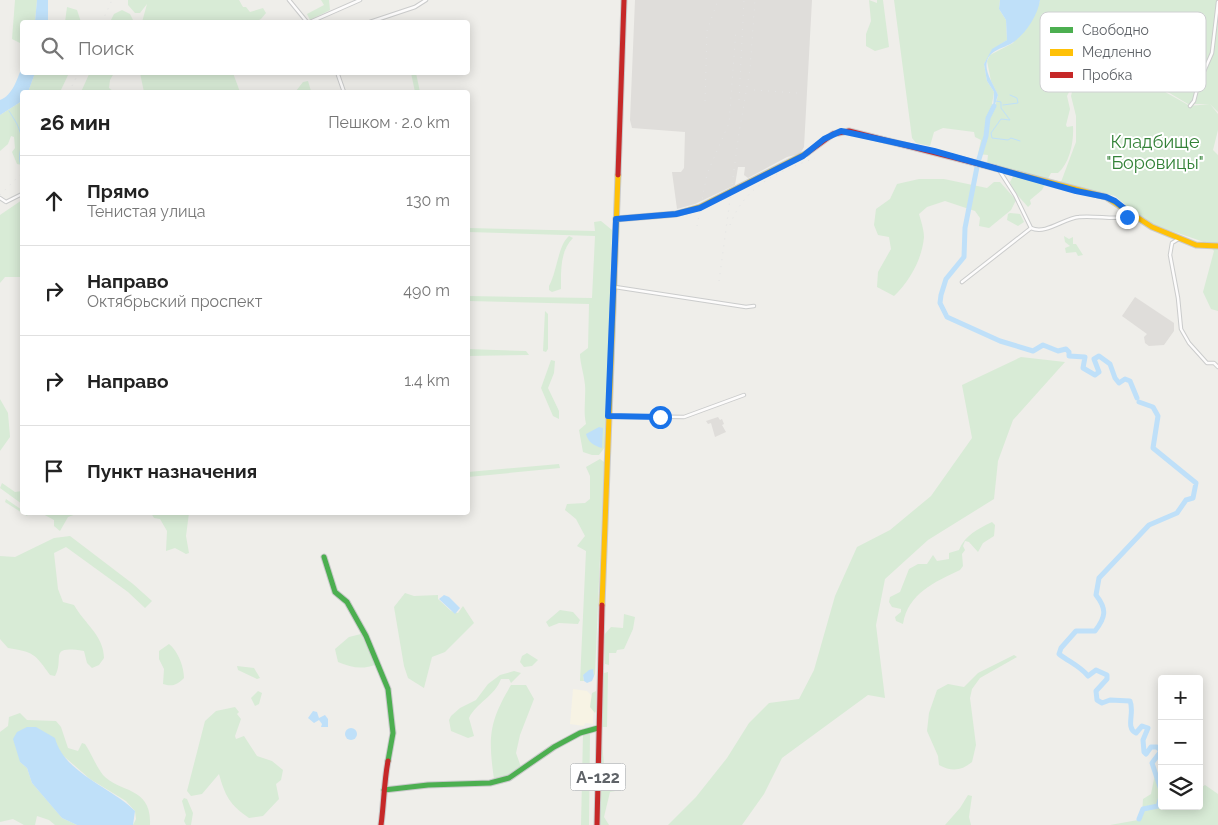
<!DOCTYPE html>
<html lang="ru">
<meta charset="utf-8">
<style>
body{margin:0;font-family:Raleway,sans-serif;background:#f6f6f6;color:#222}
.controls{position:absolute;right:15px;bottom:15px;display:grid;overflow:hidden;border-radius:5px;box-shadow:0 2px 12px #0003}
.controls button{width:45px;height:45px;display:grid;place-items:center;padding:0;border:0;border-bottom:1px solid #e0e0e0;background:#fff;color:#222;font:25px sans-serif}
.stop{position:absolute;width:15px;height:15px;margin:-11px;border:4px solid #1a73e8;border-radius:50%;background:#fff}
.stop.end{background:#1a73e8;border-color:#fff;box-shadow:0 1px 5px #0008}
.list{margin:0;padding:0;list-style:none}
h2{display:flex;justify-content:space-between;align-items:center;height:65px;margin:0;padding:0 20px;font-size:21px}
h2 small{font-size:16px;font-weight:400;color:#767676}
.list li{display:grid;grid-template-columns:32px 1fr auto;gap:15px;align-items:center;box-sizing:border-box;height:90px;padding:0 20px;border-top:1px solid #e0e0e0}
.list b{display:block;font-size:19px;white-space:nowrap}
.list p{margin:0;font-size:16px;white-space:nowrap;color:#767676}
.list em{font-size:16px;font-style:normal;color:#767676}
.icon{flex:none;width:28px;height:28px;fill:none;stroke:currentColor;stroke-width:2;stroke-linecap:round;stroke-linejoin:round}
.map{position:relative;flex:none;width:1218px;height:825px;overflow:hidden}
.search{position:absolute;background:#fff;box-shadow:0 2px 12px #0003;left:20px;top:20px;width:450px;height:55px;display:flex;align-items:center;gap:12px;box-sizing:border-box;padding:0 18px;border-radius:5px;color:#767676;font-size:19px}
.panel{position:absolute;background:#fff;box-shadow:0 2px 12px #0003;left:20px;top:90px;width:450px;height:425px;border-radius:5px}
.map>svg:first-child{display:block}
</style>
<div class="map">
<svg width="1218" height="825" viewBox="0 0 1218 825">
<rect width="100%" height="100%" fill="#efeeea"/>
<!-- commercial -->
<polygon fill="#f7f3e4" points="573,689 587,691 594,698 593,724 585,723 584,726 570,724"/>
<!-- industrial -->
<g fill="#dfddda">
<polygon points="635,0 812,0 804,147 800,154 787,157 748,178 744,175 745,167 738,167 735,185 695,204 677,209 672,172 681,172 684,168 685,132 632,128 630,120"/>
<polygon points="1135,297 1174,323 1174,331 1164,345 1149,346 1145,343 1144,337 1147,334 1122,316"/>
<polygon points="718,417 720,420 722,419 724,424 722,425 726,432 715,437 711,423 708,424 706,421"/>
</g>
<!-- green -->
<g fill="#d8ebd6" fill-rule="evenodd">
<polygon points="15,0 37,0 35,22 22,22 22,44 12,39"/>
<polygon points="128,0 239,0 243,7 246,7 250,12 263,8 266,13 261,19 255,22 142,22 147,4 140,13 135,13 128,5"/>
<polygon points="321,0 329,0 330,10 310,20 307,14 324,5"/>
<polygon points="869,0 877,3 877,0 883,0 889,47 875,51 866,46 866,34 871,21"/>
<path d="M894,0H1000L999,9L1006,20L1007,40L992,50L984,64L987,81L994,92L991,110L995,107L998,95L991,81L987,61L990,55L1013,43L1039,4L1040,0H1218V112L1210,104L1218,114V130L1213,150L1218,155V311L1211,309L1203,292L1214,251L1207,243L1154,225L1138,216L1115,196L1061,182L1076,142V116L1071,96L1075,79L1060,58L1067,32L1078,34L1082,18C1068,21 1063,33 1060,45L1050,48L1049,33L1044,38L1049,57L1058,58L1070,75L1067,83L1071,88L1067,96L1070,109L1066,125L1067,127L1073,126C1074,141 1070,163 1058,173H1051L1042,190L1030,200L1031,204L1028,207L1013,190L1010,182L1016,171L987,164L988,155L978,154L981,140L975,137L974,132L943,128L934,132L930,146L916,143L912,138ZM1067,47L1102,53L1188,104H1209L1190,106L1135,75L1092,55Z"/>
<polygon points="67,7 77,10 81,22 65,22"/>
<polygon points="122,10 130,14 134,22 110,22 114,14"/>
<polygon points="90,72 114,73 110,80 109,88 114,92 81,92"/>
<polygon points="35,73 69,73 60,92 28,92"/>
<polygon points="140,73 233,73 240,92 144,92"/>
<polygon points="411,73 416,73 420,92 415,92"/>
<polygon points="308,81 311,91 309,92 289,92 296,91 303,82"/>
<polygon points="22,101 22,165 17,164 12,152 15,148 14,137 11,136 8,144 0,151 0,115"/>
<path d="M919,179H944L987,188L994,182H1000L1016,200L1011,210L989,228L979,226L980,218L975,211L945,201L927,207L919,214C921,221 924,230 924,237C922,259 910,281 894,296L877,287L878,272L891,249L889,237L878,235L874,225L876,209L890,199L897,184Z"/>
<polygon points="22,200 22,277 5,277 0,283 0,215"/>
<polygon points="1010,213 1020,214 1024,222 1018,226 1007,220 1008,214"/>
<path d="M601,221L612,230L605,447L599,455H592L583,452L579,430L586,424C583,410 586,398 585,385C584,374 580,363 580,354L588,348L589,304L468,301V296L592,298L595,236L468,232V228L595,231L594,222Z"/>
<path d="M569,236L573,238C560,251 561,270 561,289L552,292L549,290V286C557,272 558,245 569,236Z"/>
<polygon points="1064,236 1069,239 1073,237 1073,244 1076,244 1083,255 1078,256 1076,252 1066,253 1065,248 1070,246 1065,242"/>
<polygon points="545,311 548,314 548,349 546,352 543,351"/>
<polygon points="468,349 526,351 529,355 468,356"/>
<polygon points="1021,357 1065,362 1013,420 998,461 994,499 928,540 885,579 876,625 885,698 868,695 782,758 764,794 742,825 668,825 696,797 727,758 749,723 769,703 799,699 814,670 835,596 857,547 890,530 931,496 972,438 962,385"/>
<polygon points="551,360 555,361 554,373 548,388 559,411 559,419 553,416 541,388"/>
<polygon points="0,399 8,413 10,437 0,451"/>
<polygon points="600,459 604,462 595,674 594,676 593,670 583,675 584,681 580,681 586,551 577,546 585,536 576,519 565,510 567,504 585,503 590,499 590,476 586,467"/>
<polygon points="559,464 560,468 468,477 468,472"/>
<polygon points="2,483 15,492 22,491 22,504 0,488"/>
<polygon points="6,499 22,510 22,512 28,514 27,516 5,502"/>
<polygon points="41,513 79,513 68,517 60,531 54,526 54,520"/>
<polygon points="151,513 189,513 186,536 189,553 186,554 175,548 166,551 167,531 160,519 154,518"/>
<path d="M992,522L995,525L994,536L983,543L978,552L969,542L965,541L963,546L965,550L962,554L963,566L960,570C935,582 908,593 903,624L896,621L895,617L901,612V609L892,607L889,602L890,597L900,592L909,569L918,564H927L933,555L937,561L949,559V553L959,550C965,535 978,529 992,522Z"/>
<path d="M70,536L133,584L152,601L145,608L128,592L66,547L54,553L58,589L63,602L74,605C84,623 104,636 104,658L99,665L92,668L87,663L84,651C47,645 65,658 55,676L50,675C35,654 34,652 8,648L0,639V556L15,557L54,538Z"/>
<polygon points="405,593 414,596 438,595 438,599 451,611 458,613 463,606 474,623 445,652 432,657 424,688 408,678 404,666 394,607"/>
<polygon points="560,610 573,612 580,620 578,624 559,623 549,627 546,622"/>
<polygon points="624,614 635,617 633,629 624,649 617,650 616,653 609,653 609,665 605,664 604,635 611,627 623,628"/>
<path d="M361,634L377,664C363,670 352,668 338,662L335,649L349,637Z"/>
<path d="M169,644C178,651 184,667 184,678C177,685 172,687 163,684L164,669L159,659V651Z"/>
<polygon points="527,653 538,660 532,666 524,667 520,662 522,656"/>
<path d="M1014,655L1017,657L980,678L972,689L970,698L976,745L972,762C961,771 952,772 939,765L938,756L927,731L929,713L937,690L948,684L964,687L978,673Z"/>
<polygon points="237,666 254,668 260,678 257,679 238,670"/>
<path d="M514,671L521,673L511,683L509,679H501C494,697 477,702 469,718L474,736L468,738L451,731L449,720L451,716L460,708L476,700L488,684L500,675Z"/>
<polygon points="608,672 607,727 602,727 604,673"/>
<path d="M511,685H526L534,699L520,735L516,753L521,767L508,775L494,779C488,737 489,722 511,685Z"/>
<polygon points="258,691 262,693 259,704 255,706 251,698"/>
<polygon points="596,691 596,711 595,713 590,707 592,693"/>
<path d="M235,707L239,712L237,714L241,719L235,736L236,739L244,736L257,756L272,761L283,770L281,780L276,784L279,799L263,816L249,818C230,805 225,796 219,774L202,794L191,796L187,791L205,721L216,711Z"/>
<path d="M20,713L27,720L56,721L61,727L68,748L78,751L82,743L85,744C91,753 96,766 103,775C119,793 152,786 150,825H133L136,819L135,811L126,801L90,779L59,752L20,762L27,768L32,783L57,812L62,818L77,825H55L49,820L37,816L35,825H24L13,819L0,822V732L8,726L9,717Z"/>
<polygon points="590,732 589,825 581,825 583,734"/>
<polygon points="601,733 605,774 621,790 610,792 604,817 609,825 599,825"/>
<polygon points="1162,771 1162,806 1199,806 1199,789 1205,785 1218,794 1218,825 1110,825 1138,820 1142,815 1143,799 1151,794 1155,774"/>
<polygon points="968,795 972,796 969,817 971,825 945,825 960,808"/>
<polygon points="184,798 187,799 193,813 191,825 186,825 184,821 186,815 182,801"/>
</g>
<!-- water -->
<g fill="#bfe0f9">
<polygon points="37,0 48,0 48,22 35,22"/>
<path d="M1000,0H1040C1038,15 1025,35 1012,43C1004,48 990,50 987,61C984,72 994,85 998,95L993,111L994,92L987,81L984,64L992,49L1007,40L1006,20L999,9Z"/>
<path d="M22,67V72L35,73L28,92H22V101L0,115V100C13,95 17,79 22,67Z"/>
<path d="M599,427L603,428L602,448C594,446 588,442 586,434Z"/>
<polygon points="444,595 449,597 460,608 455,614 439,599"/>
<polygon points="593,669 594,676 592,681 587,683 584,681 583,675 589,670"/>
<polygon points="313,711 317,712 319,718 325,715 328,719 328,727 321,727 322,724 319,720 314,723 308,718"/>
<path d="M27,727H36L55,738C64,773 111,787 135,811L133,825H77L62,818L32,783L27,768L20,762L13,739L17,732Z"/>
<circle cx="351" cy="734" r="6"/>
</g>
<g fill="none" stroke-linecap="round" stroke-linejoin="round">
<!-- stream -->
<g stroke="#bfe0f9" stroke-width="1">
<polyline points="996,101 1001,102 1001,108 1010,120 1001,119 991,133 992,138 1008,140 1011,138 1020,141"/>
<polyline points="1003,105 1018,103 1017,98 1010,95"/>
<path d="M9,111C14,119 20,127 21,137C23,148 16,157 22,168"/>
</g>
<!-- river -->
<g stroke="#bfe0f9" stroke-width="5">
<polyline points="979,159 986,136 988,118 994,106"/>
<polyline points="977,167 965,228 964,257 946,279 941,295 940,303 947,317 1000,341 1033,351 1043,345 1058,351 1066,349 1069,352 1069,356 1085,357 1083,368 1095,375 1099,372 1094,359 1099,356 1110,364 1115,378 1119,383 1125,379 1130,381 1137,398"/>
<path d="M1139,402L1153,407L1158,416L1153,448L1196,483L1193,498L1186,500L1177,513L1149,525L1099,578L1096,595C1107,609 1106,617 1095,631H1076L1061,648L1059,654C1069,662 1080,666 1088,676L1096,670L1107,675V679L1096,691L1097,700L1102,703L1110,700L1130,701C1135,712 1125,728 1136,733L1142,726L1148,728L1143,740L1144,752L1146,754L1151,747H1157L1161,751L1152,763L1162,793"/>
<polyline points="1139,819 1143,809 1158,806 1162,794"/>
</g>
<!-- street casing -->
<g stroke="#cbcccc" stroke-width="4.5">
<g id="street">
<polyline points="289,0 307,22"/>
<polyline points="310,22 360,0"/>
<polyline points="370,22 415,7 426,0"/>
<polyline points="337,72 344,92"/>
<polyline points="1190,106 1194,101 1198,85 1212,53 1218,2"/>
<polyline points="999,170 1015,195 1031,228"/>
<polyline points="0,198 6,202 22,194"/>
<polyline points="1180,238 1172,243 1170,255 1178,298 1181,329 1189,343 1207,363 1214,363 1218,367"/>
<path d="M962,282L1031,228C1046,235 1064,218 1079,217C1097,215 1116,221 1134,216"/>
<polyline points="615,287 746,307 754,306"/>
<polyline points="610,416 684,417 744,395"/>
</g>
</g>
<!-- fast casing -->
<g stroke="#cacacb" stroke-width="7">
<g id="fast">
<polyline points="324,557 335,592 347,602 366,636 388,689 393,733 388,761"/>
<polyline points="384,790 428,785 490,783 509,778 554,747 580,733 598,728"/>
</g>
</g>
<!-- slow casing -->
<g stroke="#cacacb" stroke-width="7">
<g id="slow">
<polyline points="995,168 1106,197 1152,227 1196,245 1218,246"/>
<polyline points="616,219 676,214 700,207 807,153"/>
<polyline points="602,605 618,175"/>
</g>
</g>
<!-- jam casing -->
<g stroke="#cacacb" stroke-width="7">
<g id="jam">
<polyline points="807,153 833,134 849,131 995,168"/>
<polyline points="618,175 624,0"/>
<path d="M381,825C384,803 384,782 388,761"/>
<polyline points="597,825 602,605"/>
</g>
</g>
<!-- street -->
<use href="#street" stroke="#fdfcfc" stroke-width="2.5"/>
<!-- fast -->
<use href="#fast" stroke="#4caf50" stroke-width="5"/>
<!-- slow -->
<use href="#slow" stroke="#ffc107" stroke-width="5"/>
<!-- jam -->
<use href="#jam" stroke="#c62828" stroke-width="5"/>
<!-- rail -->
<g stroke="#e4e4e4" stroke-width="1" stroke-dasharray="1 6" stroke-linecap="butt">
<polyline points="102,22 112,0"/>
<polyline points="754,90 797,93"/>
<polyline points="69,92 79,72"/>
<polyline points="739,100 744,0"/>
<polyline points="705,101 707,31 718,0"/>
<polyline points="0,195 22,173"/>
<path d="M730,225C745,185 778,172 815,158"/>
<polyline points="697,226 707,174 729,123 736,30"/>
<polyline points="719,281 739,133 750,69 755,0"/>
</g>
</g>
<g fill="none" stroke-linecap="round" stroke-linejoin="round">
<!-- route -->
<polyline stroke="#1a73e8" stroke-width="6" points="660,417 608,416 616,219 676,214 700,208 803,156 824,139 841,131 934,151 1076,191 1106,197 1115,201 1134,216 1127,217"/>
</g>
<g text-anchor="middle" stroke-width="4" stroke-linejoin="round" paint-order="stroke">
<!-- shield labels -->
<rect fill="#fff" stroke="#8f9295" stroke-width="1" x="570.5" y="763.5" width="55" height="27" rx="4"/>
<g font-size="16" font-weight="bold" fill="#5f6368">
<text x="598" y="783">А-122</text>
</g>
<!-- park labels -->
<g font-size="18" fill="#348238" stroke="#fff">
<text x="1155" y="148">Кладбище<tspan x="1155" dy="21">"Боровицы"</tspan></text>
</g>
</g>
<!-- legend -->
<rect x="1040" y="12" width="166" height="80" rx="8" fill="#fff" stroke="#cfd0d2" stroke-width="1"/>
<rect x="1050" y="27" width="23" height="6" fill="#4caf50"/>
<rect x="1050" y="49" width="23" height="7" fill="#ffc107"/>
<rect x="1050" y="72" width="23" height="6" fill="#c62828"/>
<g font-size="14" fill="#5f6368">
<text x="1082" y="35">Свободно</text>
<text x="1082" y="57">Медленно</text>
<text x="1082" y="80">Пробка</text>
</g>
</svg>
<div class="controls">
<button>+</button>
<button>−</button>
<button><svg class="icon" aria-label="layers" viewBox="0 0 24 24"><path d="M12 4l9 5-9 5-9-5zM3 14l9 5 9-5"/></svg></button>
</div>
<div class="stop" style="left:660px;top:417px"></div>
<div class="stop end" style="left:1127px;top:217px"></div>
<div class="search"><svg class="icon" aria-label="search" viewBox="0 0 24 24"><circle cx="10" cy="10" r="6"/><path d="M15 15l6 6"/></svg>Поиск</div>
<section class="panel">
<h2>26 мин<small>Пешком · 2.0 km</small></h2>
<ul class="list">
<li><svg class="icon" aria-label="ahead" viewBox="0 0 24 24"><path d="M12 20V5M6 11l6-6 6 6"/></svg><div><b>Прямо</b><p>Тенистая улица</p></div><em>130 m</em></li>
<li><svg class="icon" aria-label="right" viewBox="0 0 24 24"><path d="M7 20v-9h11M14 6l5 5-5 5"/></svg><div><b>Направо</b><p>Октябрьский проспект</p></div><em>490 m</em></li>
<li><svg class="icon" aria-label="right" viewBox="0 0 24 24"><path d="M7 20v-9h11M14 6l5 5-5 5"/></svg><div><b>Направо</b></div><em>1.4 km</em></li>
<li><svg class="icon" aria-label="arrive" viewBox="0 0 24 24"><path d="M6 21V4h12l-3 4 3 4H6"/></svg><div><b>Пункт назначения</b></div></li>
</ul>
</section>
</div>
